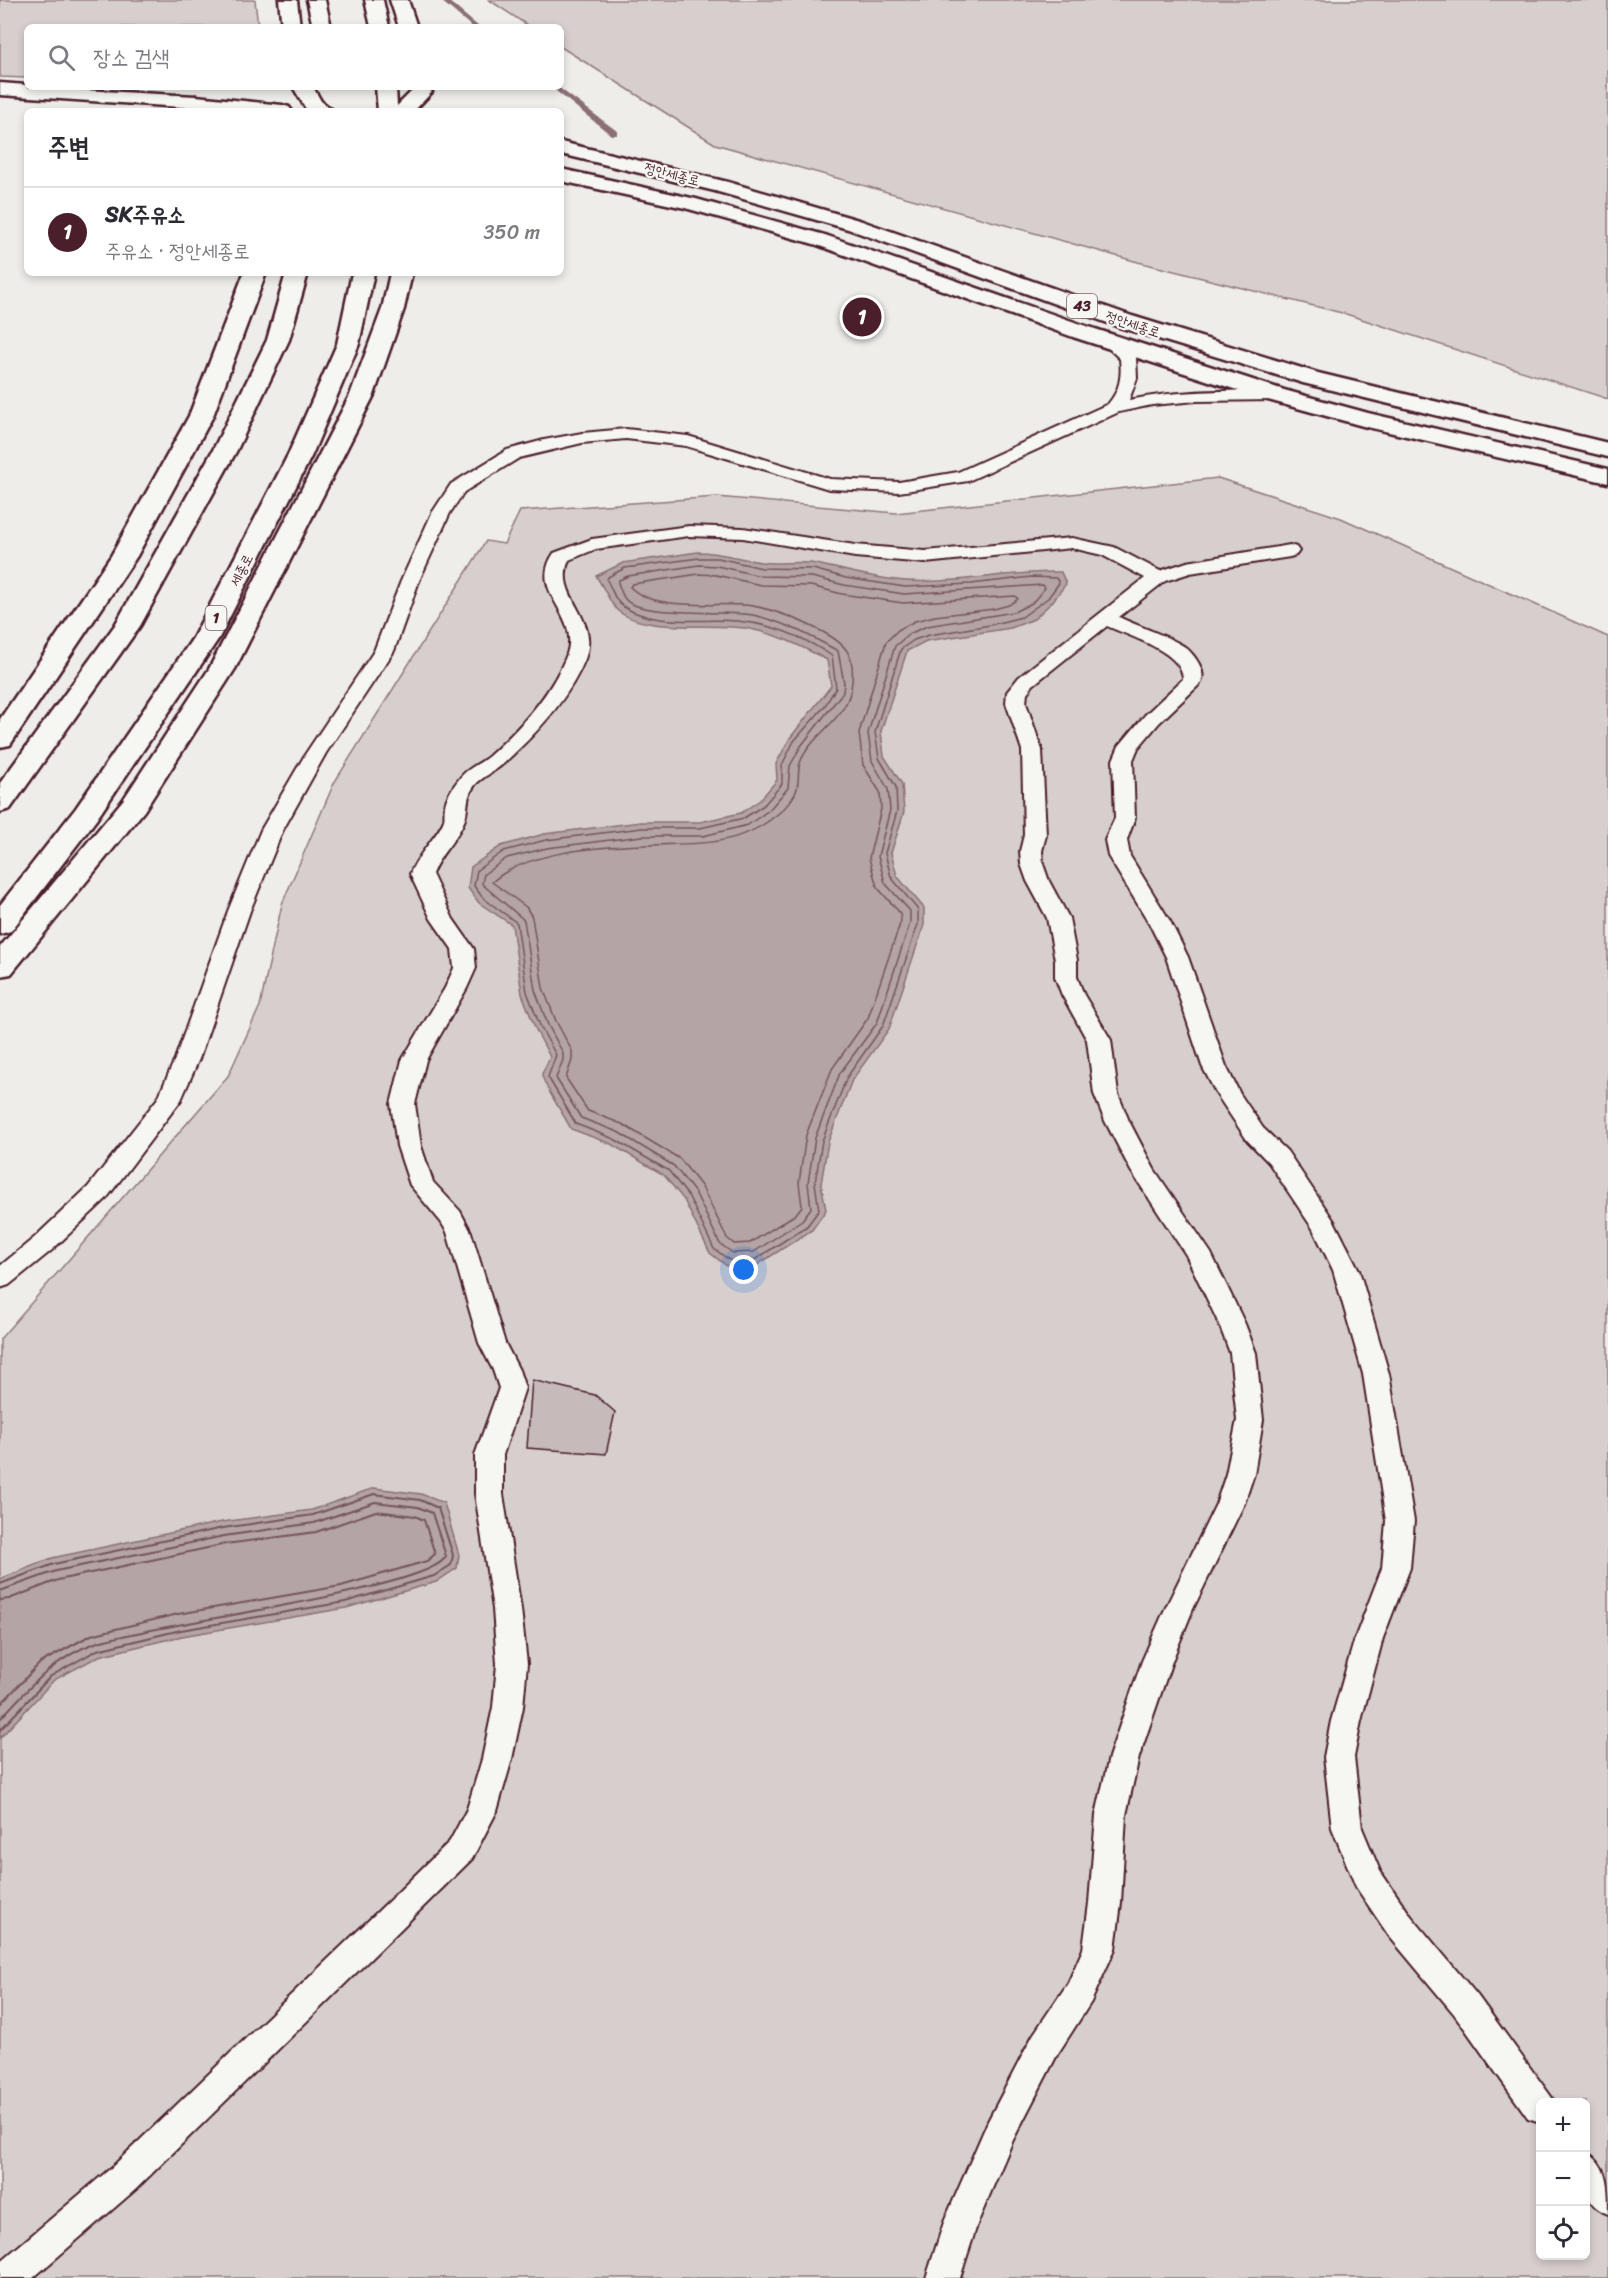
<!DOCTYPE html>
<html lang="ko">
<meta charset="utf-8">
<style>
body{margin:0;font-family:Sriracha,"Poor Story",sans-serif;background:#f2f2f3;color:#2b2b33}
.controls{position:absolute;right:18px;bottom:18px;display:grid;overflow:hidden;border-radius:9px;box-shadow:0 3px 9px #0003}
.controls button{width:54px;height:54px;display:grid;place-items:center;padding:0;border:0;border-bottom:2px solid #e1e1e2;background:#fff;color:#2b2b33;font:30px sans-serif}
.you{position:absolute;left:744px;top:1270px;width:21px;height:21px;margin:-15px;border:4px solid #fff;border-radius:50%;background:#1a73e8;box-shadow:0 0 0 9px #1a73e833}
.badge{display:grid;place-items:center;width:39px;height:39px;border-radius:50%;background:#4a1f2b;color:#fff;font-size:20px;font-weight:700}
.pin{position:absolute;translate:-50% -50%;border:3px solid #fff;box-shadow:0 2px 6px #0006}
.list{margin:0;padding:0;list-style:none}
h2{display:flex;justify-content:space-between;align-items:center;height:78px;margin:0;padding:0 24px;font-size:26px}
h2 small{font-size:20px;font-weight:400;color:#7c7c81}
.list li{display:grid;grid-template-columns:39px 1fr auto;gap:18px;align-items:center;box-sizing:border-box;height:90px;padding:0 24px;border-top:2px solid #e1e1e2}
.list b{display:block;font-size:22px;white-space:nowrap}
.list p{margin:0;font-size:20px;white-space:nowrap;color:#7c7c81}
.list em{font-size:20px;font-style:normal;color:#7c7c81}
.icon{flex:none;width:33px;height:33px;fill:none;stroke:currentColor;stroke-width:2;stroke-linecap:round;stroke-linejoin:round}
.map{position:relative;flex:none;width:1608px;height:2278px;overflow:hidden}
.search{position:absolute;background:#fff;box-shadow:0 3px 9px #0003;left:24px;top:24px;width:540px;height:66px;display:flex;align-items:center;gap:15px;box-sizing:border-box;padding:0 21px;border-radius:9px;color:#7c7c81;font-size:22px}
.panel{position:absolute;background:#fff;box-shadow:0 3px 9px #0003;left:24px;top:108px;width:540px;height:168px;border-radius:9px}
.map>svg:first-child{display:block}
</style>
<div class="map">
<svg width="1608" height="2278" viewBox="0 0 1608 2278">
<rect width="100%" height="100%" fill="#efedea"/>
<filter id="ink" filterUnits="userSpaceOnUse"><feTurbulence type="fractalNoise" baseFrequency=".0167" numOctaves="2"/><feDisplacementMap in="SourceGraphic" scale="12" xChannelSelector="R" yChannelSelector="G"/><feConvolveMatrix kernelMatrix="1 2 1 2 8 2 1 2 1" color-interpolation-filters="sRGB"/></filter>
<g filter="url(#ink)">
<!-- green -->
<g fill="#d7cfce" stroke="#90777c" stroke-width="1.5" fill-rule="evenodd">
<polygon points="0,0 255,0 258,27 27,27 27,78 0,77"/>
<polygon points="489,0 1608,0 1608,399 1346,314 1138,262 715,144 561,47 561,27 530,27"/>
<path d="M1218,478L1341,518L1608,637V2278H0V1339L228,1076L260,1006L282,904L334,783L486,541L504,544L520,511L717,497L896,513ZM1540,2102H1586V2256H1540Z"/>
</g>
<!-- water -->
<g fill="#b4a4a5" stroke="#8a6f74" stroke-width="1.5">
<path d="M698,552C720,552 740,559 761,562C779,565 798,560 816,564C846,570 875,579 906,581C958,584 1009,571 1061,572L1066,584L1052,602L1034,619L1011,628L926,641L907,651L881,731L884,756L902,784L904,812L891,853L897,876L924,908V925L889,1029L852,1080L828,1142L821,1184L826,1210L812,1230L757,1265L728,1267L710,1253L684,1200L664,1175L611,1144L571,1129C566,1118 541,1082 542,1074C544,1069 548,1062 550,1057L536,1030L522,994L512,925L479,903L468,888L471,867L501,846L544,834L641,822H700L741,813L760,800L777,780L776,764L790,738L831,686L827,660C803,647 777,634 750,629C714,622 647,634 618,611C612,607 602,584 596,576L623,563Z"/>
<polygon points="374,1488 421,1494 444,1503 459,1555 457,1568 436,1582 346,1608 182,1636 99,1656 54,1680 0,1738 0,1579 52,1558 222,1522 312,1510"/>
</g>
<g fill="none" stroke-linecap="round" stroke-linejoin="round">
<!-- shore-far1 -->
<g stroke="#74545c" stroke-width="1.5">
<path d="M699,558H718L762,568L813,569L846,578L905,587L971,584L1031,577L1056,578L1059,583L1048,598L1022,617L990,625L929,635L914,640L901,649L875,732L879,758L896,787L897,811L885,853L891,877L918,910V924L883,1026L847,1077L822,1141L815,1183L819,1210L807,1226L756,1259L731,1261L714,1249L689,1197L669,1171L614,1139L576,1124L548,1077L556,1055L541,1028L527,992L517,923L483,898L474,886L477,870L504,851L546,840L642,828H700L744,818L764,805L782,784V765L794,741L824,707L836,688L832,656C804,637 771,624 737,621C701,618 656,627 624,607C615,602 612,589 607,580L608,577L625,568Z"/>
<path d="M699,565L717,566L761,576L812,577L844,585L904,594L1043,585L1045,588L1032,603L1014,612L927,626L909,634L895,646L868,733L872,761L888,789L890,810L878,856L885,883L910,911V923L877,1023L840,1073L815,1138L808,1183L811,1208L802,1220L754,1252L733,1253L720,1244L696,1194L674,1166L618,1132L581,1118L556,1078L563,1060V1053L548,1025L535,990L524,920L482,884L484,874L507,858L547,848L642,836H703L748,825L769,810L788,788L790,766L801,746L843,692L844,683L838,651C811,636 784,622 753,615C728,610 641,617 626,600C622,596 620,588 618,583L619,580L628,576Z"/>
<path d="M699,574L716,575L761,585L811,586L842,594L903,603L1015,596L1018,599L1009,605L994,609L935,616L915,621L898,630L886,642L859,733L863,765L880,792L881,809L869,858L877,887L900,913L901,921L868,1018L832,1069L806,1135L799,1183L802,1206L796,1214L750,1243L734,1244L727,1238L702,1187L680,1159L622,1124L588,1111L566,1078L572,1060V1051L556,1021L543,988L532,917L526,907L492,882C527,851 598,847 644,845C689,843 732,848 770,820C780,813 789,805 795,794C800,784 797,774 800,763C810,735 845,721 851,689C857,654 846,643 817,629C797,619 775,610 753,606C719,601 656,613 630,587L632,584Z"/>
</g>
<!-- shore -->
<g stroke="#74545c" stroke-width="2">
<polyline points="0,1584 54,1564 223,1528 313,1515 374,1494 420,1500 438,1508 453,1555 451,1565 434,1576 345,1602 181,1630 97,1650 51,1676 0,1730"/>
<path d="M0,1591L56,1571L224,1536L314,1523L375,1502L418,1507L432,1513L446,1556C432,1590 145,1625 95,1643C55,1657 28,1689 0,1719"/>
<polyline points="0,1600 9,1599 58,1580 226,1544 316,1532 376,1511 415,1516 424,1520 435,1554 427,1561 341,1586 178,1614 91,1635 40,1663 0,1705"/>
</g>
<!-- stream -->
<g fill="#8a6f74" fill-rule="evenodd">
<polygon points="440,0 447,0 479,27 472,27"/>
<polygon points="551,87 558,87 617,131 617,135 611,135"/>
</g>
</g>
<!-- building -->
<polygon fill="#c6babb" stroke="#4a1f2b" stroke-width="1.5" points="532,1380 595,1395 615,1412 606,1454 527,1448"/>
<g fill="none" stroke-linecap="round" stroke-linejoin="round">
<!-- service casing -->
<g stroke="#4a1f2b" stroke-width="4">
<g id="service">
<path d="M1110,337L1116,339L1136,357L1137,378L1129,400C1177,390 1227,391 1276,390L1284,395L1276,400L1197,401L1152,405L1119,412L968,481L899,492L829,489L686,446L626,439L582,443L519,458L464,492L450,513L419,581L394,651L326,753L283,830L250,911L199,1059L181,1100L106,1199L52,1250L9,1285L0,1288V1266L34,1238L88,1187L158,1098L175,1059L228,911L261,830L306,753L374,651L401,581L432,513L451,484L507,450L544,440L582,433L626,429L688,436L830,479L899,482L958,472L1108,404C1120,390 1122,376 1120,359L1102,342Z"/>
<path d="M689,526L743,528L855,545L925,551L1072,538L1114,547L1160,571L1187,562L1290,545L1296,547L1299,551L1296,555L1290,557L1190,573L1165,581L1119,617C1137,626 1169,636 1185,647C1195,655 1208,673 1200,684L1159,723L1138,748L1133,760L1135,818L1127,840L1130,856L1170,921L1188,957L1226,1066L1240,1094L1263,1128L1287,1151L1334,1221L1359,1270L1389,1374L1414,1521L1410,1568L1383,1638L1361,1721L1354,1757L1362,1828L1380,1871L1411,1916L1477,1995L1555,2102H1540V2122L1528,2118L1455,2015L1389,1936L1356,1887L1332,1828L1324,1757L1331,1721L1355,1638L1382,1568L1386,1521L1363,1374L1333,1270L1313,1229L1269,1163L1247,1140L1217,1095L1202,1066L1166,957L1148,921L1108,856L1105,840L1115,818L1113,760L1119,746L1145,715L1183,679C1183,652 1129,636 1107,626L1033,685L1027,693L1026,703L1042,750L1046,835L1042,851L1043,864L1049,881L1069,918L1077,960V977L1084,995L1111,1040L1118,1094L1129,1121L1154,1169L1211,1253L1245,1324L1256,1353L1263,1420L1254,1474L1244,1504L1193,1609L1172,1661L1139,1757L1126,1815L1121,1903L1115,1949L1091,2002L1057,2055L1013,2140L978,2222L960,2278H926L944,2222L988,2121L1033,2035L1068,1983L1083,1949L1089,1903L1096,1815L1109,1757L1142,1661L1165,1609L1216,1504L1226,1474L1237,1420L1230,1353L1219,1324L1186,1255L1131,1171L1105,1121L1094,1094L1087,1040L1062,995L1055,977V960L1047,918L1027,881L1021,864L1020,851L1024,835L1022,750L1006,703L1007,692L1019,677L1145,578L1102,555L1072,548L925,563L855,557L743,538L689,536L596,549L569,560C553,597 601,617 585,659C569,699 536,734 504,763C496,771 483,776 475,785C465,798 469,806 465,819C458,839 439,854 432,874L453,919L474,949L476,968L467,988L426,1060L415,1104L421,1146L433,1182L460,1211L471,1232L505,1343L519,1370L525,1388L503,1455V1494L521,1609L527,1664L523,1707L512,1759L497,1811L472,1859L135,2190L33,2278H0V2262L111,2168L394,1896L450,1841L467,1809L482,1759L493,1707L497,1664L493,1609L475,1494V1455L499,1388L493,1370L479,1343L447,1232L441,1222L410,1185L397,1146L391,1104L402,1060L445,988L454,968L452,949L431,919L410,874C418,853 438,836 444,820C445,815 444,810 445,806C446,797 454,785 460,778C467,768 480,764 489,756C519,729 549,697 565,659C585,614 526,594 554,553L592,539Z"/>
<path d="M1586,2152C1608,2164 1608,2187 1608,2214C1580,2203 1583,2178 1586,2152Z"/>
</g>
</g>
<!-- secondary casing -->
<g stroke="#4a1f2b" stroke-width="5">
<polygon id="secondary" points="0,83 27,85 27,87 196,96 203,98 206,102 203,106 196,108 0,95"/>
</g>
<!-- trunk casing -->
<g stroke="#4a1f2b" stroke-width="5">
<g id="trunk">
<polygon points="279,0 297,0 300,27 282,27"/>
<polygon points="307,0 325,0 331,27 313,27"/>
<polygon points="365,0 383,0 389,27 371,27"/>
<polygon points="390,0 408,0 417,27 399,27"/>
<polygon points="293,87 313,87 321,101 334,111 306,109"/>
<polygon points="376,87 396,87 397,106 415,88 425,87 432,92 414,111 378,111"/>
<polygon points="196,96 282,105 289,107 292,111 227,111 189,106 186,102 189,98"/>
<polygon points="561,142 728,182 862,221 1132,316 1318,373 1608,443 1608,457 1303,383 1116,326 848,229 715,191 561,154"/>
<polygon points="561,169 696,199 828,236 1089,327 1284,390 1368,413 1608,469 1608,483 1363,426 1268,400 1073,337 814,244 685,208 561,181"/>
<polygon points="244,273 266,273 213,416 137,556 10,745 0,747 0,719 111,556 189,416"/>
<polygon points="286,273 308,273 289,340 237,450 140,626 10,809 0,812 0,783 115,625 213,450 267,340"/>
<polygon points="352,273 374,273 359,344 312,455 219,638 96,820 11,931 0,934 0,905 76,808 193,638 288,455 337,344"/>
<polygon points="390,273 412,273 404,309 374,395 235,669 144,811 11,974 0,976 0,947 123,800 209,669 350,395 382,309"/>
</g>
</g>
<!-- service -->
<use href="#service" fill="#f6f6f2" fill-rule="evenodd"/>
<!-- secondary -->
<use href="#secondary" fill="#f6f6f2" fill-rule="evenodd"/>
<!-- trunk -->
<use href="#trunk" fill="#f6f6f2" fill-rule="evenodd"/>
</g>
</g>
<g text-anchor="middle" stroke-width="4.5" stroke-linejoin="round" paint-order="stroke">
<!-- far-street labels -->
<g font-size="14" fill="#4a1f2b" stroke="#f6f6f2">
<text transform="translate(672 174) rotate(14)" y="5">정안세종로</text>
<text transform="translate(1133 324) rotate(18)" y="5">정안세종로</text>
<text transform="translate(241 570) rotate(-63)" y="5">세종로</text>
</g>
<!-- shield labels -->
<g fill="#f6f6f2" stroke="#7e6067" stroke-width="1.5">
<rect x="1067" y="294" width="30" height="24" rx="4.5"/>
<rect x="205.5" y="606" width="21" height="24" rx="4.5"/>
</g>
<g font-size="15" font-weight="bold" fill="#4a1f2b">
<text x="1082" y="311">43</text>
<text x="216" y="623">1</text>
</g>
</g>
</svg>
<div class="controls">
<button>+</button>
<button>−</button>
<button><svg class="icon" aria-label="locate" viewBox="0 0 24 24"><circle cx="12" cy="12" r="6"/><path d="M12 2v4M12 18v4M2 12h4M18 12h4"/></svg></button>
</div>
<div class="you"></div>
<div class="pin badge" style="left:862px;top:317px">1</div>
<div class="search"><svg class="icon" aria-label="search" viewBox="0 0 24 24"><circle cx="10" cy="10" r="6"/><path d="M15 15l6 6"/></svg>장소 검색</div>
<section class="panel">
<h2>주변<small></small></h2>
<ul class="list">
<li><span class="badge">1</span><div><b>SK주유소</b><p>주유소 · 정안세종로</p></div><em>350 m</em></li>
</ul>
</section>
</div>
